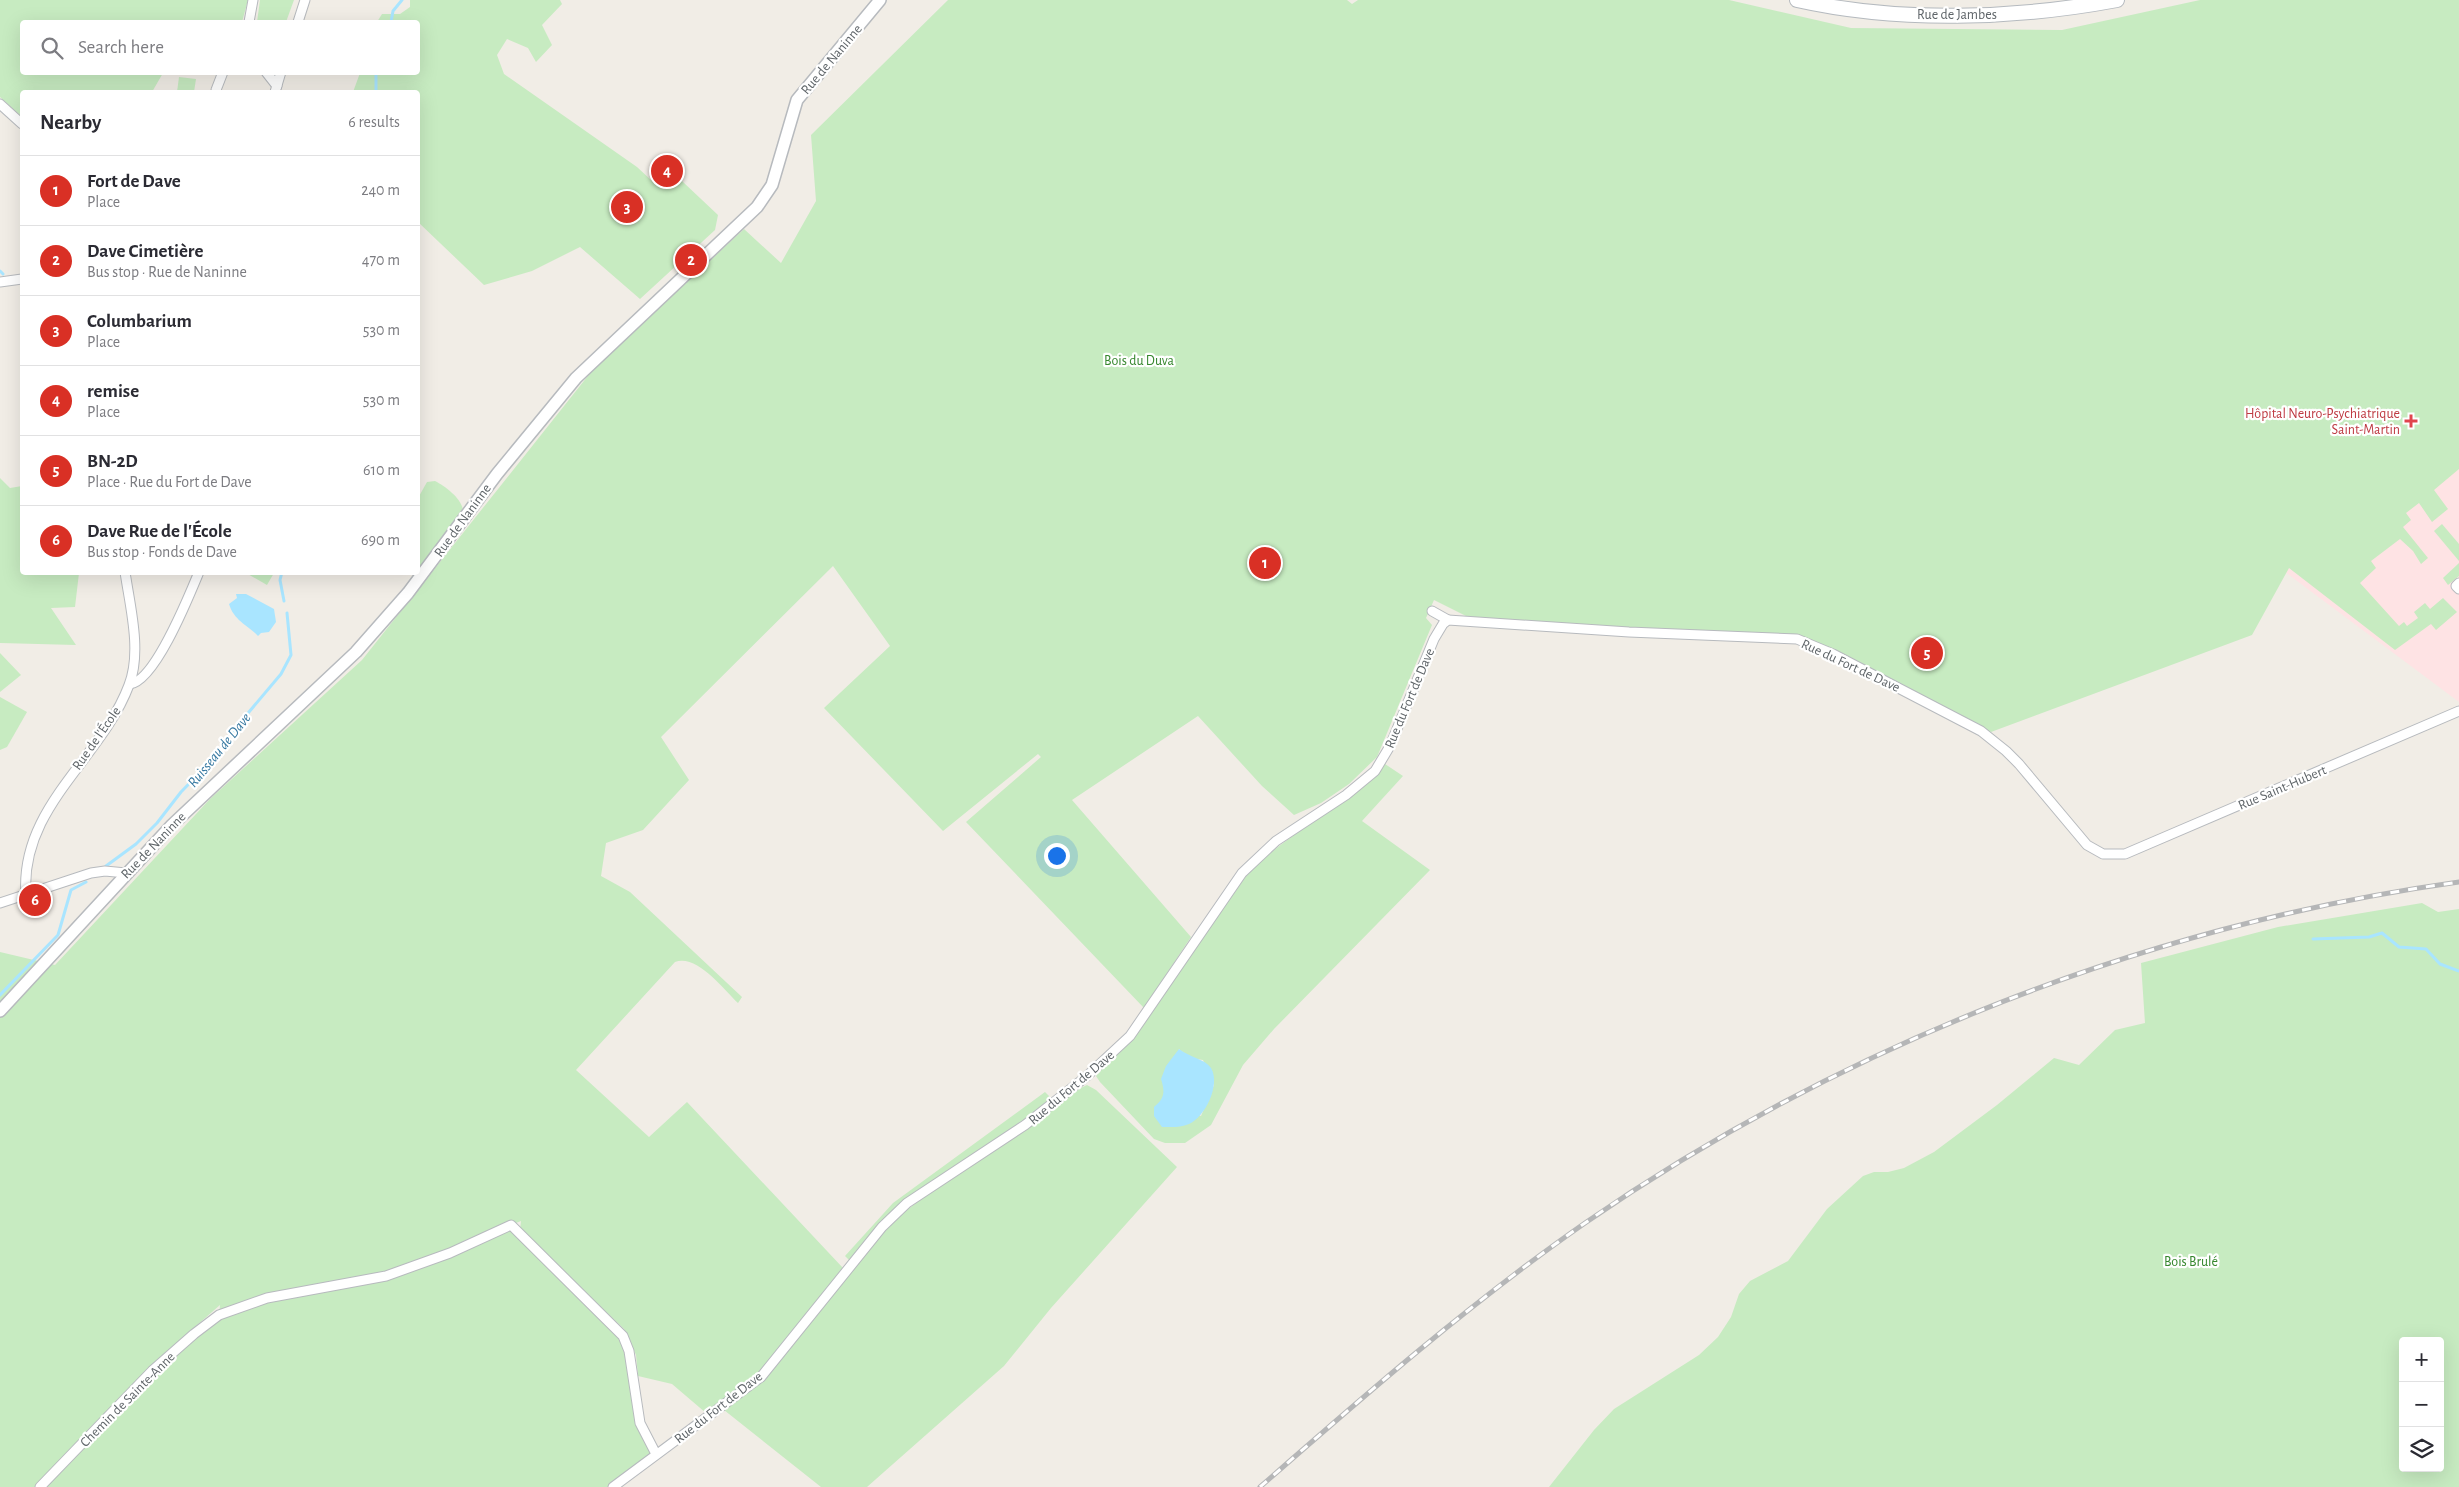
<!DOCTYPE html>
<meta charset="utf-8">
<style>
body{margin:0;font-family:"Alegreya Sans",sans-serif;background:#f7f7f7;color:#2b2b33}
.controls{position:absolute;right:15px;bottom:15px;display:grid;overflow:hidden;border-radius:5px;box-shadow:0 5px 20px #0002}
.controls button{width:45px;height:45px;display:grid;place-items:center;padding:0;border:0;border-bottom:1px solid #e1e1e2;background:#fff;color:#2b2b33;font:25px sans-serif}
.you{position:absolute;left:1056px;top:855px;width:18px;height:18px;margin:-12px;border:4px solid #fff;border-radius:50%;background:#1a73e8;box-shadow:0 0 0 8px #1a73e833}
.badge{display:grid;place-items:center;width:32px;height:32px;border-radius:50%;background:#d93025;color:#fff;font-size:16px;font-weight:700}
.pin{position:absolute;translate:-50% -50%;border:2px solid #fff;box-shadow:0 1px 5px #0006}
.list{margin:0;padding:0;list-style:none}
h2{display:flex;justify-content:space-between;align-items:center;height:65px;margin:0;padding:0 20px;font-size:21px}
h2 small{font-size:16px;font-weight:400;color:#7c7c81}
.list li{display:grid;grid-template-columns:32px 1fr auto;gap:15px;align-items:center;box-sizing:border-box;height:70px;padding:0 20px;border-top:1px solid #e1e1e2}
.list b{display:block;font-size:19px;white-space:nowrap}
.list p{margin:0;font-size:16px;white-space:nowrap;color:#7c7c81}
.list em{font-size:16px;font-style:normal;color:#7c7c81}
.icon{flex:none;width:28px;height:28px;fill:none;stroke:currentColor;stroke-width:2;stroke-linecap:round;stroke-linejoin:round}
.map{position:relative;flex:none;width:2459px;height:1487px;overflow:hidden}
.search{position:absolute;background:#fff;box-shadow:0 5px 20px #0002;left:20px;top:20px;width:400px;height:55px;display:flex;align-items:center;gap:12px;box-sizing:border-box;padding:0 18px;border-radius:5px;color:#7c7c81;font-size:19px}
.panel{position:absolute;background:#fff;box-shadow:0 5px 20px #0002;left:20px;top:90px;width:400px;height:485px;border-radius:5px}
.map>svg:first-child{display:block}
</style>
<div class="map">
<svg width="2459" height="1487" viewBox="0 0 2459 1487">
<rect width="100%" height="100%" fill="#f1ede6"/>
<!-- medical -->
<polygon fill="#fee3e4" points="2459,245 2459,702 2285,572"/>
<!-- green -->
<g fill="#c7ebc1" fill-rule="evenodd">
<polygon points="0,0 248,0 242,22 22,22 22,72 163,73 152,92 22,92 22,117 0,97"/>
<polygon points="260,0 294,0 286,22 257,22"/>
<polygon points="410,0 560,0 562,4 542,25 552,45 536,62 528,48 507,39 497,55 504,74 637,167 651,180 666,166 718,215 715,230 640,299 580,247 532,271 484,285 418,222 418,92 353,92 360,73 418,72 418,22 377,22 382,14 400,14 410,7"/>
<path d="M948,0H1347L1352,4L1358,0H1729L1851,28L2062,30L2200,0H2459V469L2434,490L2448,509L2432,522L2419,503L2406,513L2411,520L2403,527L2428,558L2421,564L2413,551L2400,539L2371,561L2376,568L2360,583L2399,626L2404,622L2407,626L2418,618L2414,612L2425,603L2430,609L2443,598L2457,612L2436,630L2431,624L2395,650L2289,568L2252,635L1991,732L1865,665L1799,636L1476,621L1434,600L1426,618L1432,625L1377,757L1349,784L1321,803L1294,815L1262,786L1198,716L1072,800L1191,937L1144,1008L966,822L1041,757L1038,754L943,831L824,708L890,646L833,566L661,737L689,780L643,830L606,843L601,876L630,892L742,997L738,1003C723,989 697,954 675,962L576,1070L649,1137L687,1102L843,1268L759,1374L706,1413L672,1384L638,1376L636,1355L624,1329L524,1234L520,1230L521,1221L511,1225L623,1336L638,1416L656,1454L613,1487H40L132,1392L219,1316L220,1305C154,1362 93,1423 35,1487H0V952L55,965L210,799L362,660L595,367L744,229L781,263L816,201L811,135Z"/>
<polygon points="179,77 196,79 194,92 177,92"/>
<polygon points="0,478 10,488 22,486 22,505 20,508 22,510 22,572 79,573 75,607 51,608 76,645 0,643"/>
<path d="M435,481C445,486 461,498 463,510L418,571V498L427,482Z"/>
<polygon points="2442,524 2459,544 2459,561 2434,531"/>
<polygon points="2459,563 2459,576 2448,585 2443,578"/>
<polygon points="246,573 274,573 267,585"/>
<polygon points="0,653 21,675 0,692"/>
<polygon points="0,697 27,712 7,747 0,750"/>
<path d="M1385,764L1403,776L1362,821L1430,870L1274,1029L1243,1065L1211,1125L1185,1143H1165L1154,1139L1100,1082L1096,1076L1098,1073L1136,1034L1246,876C1260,862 1274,849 1290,838C1324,813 1357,796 1385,764ZM1179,1049L1190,1058L1203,1060L1214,1085L1201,1116L1162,1101Z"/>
<path d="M2422,903L2438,912L2459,909V1487H1549L1594,1430L1614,1409L1699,1355L1718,1337L1731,1317L1739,1294L1750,1281L1788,1261L1827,1209L1863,1176L1874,1172H1888L1904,1168L1934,1152L1997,1105L2054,1058L2079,1065L2115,1030L2145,1023L2141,963L2278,927ZM2403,1341H2440V1468H2403Z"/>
<path d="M1087,1085L1096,1090L1177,1167L1051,1308L1004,1366L867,1487H821L724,1410L765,1379L883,1232C926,1188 982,1162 1031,1126C1049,1113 1067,1093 1087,1085Z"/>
<polygon points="1045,1092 1053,1100 904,1201 881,1223 849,1260 845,1256 893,1203"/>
</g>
<!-- water -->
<g fill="#a9e5ff">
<path d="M236,594H246L274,609L276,622L269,632L261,633L258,636C249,626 234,621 229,604L237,598Z"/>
<path d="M1179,1049C1189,1057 1205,1059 1211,1068C1221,1085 1205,1117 1189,1124C1180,1128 1171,1127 1162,1127L1154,1116V1107C1165,1098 1165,1092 1161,1079L1166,1066Z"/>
</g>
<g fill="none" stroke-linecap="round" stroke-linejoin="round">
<!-- stream -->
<g stroke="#a9e5ff" stroke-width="3">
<polyline points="391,22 393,11 402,0"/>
<polyline points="376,92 376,72"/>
<polyline points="0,271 3,274"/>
<polyline points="282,572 280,580 284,601"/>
<polyline points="106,866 136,844 157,823 181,792 215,757 238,725 281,674 291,655 287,613"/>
<polyline points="2313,939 2369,937 2382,933 2399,947 2426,949 2440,964 2459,971"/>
<polyline points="0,995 58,935 71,890 86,882"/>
</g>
<!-- minor casing -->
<g stroke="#b7babe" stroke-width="11">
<g id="minor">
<polyline points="249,22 253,0"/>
<polyline points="298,22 305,0"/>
<polyline points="266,72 277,86"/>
<polyline points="216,90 223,72"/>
<polyline points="275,92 281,72"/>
<polyline points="0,104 22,124"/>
<polyline points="0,282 22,279"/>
<polyline points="2459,583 2456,586 2459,589"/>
<polyline points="1432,611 1448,620"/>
<path d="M130,684C155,681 189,596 199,572"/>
<path d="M26,896C19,807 101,760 129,685C142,652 130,606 125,572"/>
<polyline points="0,903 91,873 105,871 126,873"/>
<polyline points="40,1487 152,1371 194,1334 219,1315 267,1298 386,1276 450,1253 511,1225 623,1336 629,1351 640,1423 656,1454"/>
<polyline points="613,1487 761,1377 882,1227 907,1203 1025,1125 1087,1076 1130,1036 1242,873 1276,841 1346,795 1375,771 1390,746 1434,639 1443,624 1448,620 1629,632 1797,639 1833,654 1981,731 2006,751 2019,764 2087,845 2103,854 2125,854 2459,711"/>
</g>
</g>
<!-- tertiary casing -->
<g stroke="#b7babe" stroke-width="14">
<polyline id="tertiary" points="0,1011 172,825 356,652 408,593 497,474 576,378 757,207 772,185 797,100 880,0"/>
</g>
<!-- secondary casing -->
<g stroke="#b5babf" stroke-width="16">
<path id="secondary" d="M1797,0C1899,23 2015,19 2117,0"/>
</g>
<!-- minor -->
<use href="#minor" stroke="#fff" stroke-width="9"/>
<!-- tertiary -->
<use href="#tertiary" stroke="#fff" stroke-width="11"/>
<!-- secondary -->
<use href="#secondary" stroke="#fff" stroke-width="14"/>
<!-- rail casing -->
<g stroke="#b5b6b7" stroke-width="5">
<path id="rail" d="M1260,1487C1365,1395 1470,1303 1585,1223C1843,1045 2148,925 2459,882"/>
</g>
<!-- rail -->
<use href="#rail" stroke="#fff" stroke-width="3" stroke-dasharray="9" stroke-linecap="butt"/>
</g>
<!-- markers -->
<path fill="#e0444e" stroke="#fff" stroke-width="2" d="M2408.5 413.5h5v5h5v5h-5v5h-5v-5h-5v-5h5z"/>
<g text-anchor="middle" stroke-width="4.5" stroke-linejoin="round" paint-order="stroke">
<!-- street labels -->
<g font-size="14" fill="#5e6468" stroke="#fff">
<text x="1957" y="19">Rue de Jambes</text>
<text transform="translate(831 59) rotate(-50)" y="5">Rue de Naninne</text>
<text transform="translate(462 520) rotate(-54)" y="5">Rue de Naninne</text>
<text transform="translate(1851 665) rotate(25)" y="5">Rue du Fort de Dave</text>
<text transform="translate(1409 698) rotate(-67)" y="5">Rue du Fort de Dave</text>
<text transform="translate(96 738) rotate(-55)" y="5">Rue de l'École</text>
<text transform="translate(2282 787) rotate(-23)" y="5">Rue Saint-Hubert</text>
<text transform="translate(153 845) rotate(-46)" y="5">Rue de Naninne</text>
<text transform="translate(1071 1087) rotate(-40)" y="5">Rue du Fort de Dave</text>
<text transform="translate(127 1399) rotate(-45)" y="5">Chemin de Sainte-Anne</text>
<text transform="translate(718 1407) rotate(-38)" y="5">Rue du Fort de Dave</text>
</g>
<!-- park labels -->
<g font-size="14" fill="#36872e" stroke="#fff">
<text x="1139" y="365">Bois du Duva</text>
<text x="2191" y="1266">Bois Brulé</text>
</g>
<!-- health labels -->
<g font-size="14" fill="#be3a42" stroke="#fff" text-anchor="end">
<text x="2400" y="418">Hôpital Neuro-Psychiatrique<tspan x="2400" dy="16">Saint-Martin</tspan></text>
</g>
<!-- water labels -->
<g font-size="15" font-style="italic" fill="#3477a0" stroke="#fff">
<text transform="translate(219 750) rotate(-51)" y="5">Ruisseau de Dave</text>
</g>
</g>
</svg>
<div class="controls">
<button>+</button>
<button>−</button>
<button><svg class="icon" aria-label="layers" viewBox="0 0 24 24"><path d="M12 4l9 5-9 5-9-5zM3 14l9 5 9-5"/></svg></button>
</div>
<div class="you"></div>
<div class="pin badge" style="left:1265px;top:563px">1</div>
<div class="pin badge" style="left:691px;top:260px">2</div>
<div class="pin badge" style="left:627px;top:207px">3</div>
<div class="pin badge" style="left:667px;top:171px">4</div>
<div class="pin badge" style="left:1927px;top:653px">5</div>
<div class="pin badge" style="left:35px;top:900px">6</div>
<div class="search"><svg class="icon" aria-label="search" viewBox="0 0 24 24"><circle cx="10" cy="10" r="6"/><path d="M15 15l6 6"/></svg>Search here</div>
<section class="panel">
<h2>Nearby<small>6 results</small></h2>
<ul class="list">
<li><span class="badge">1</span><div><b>Fort de Dave</b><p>Place</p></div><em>240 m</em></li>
<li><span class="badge">2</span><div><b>Dave Cimetière</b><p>Bus stop · Rue de Naninne</p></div><em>470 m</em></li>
<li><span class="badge">3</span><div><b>Columbarium</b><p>Place</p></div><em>530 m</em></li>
<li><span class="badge">4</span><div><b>remise</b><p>Place</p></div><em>530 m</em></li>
<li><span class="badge">5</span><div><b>BN-2D</b><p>Place · Rue du Fort de Dave</p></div><em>610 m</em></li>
<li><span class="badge">6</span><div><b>Dave Rue de l'École</b><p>Bus stop · Fonds de Dave</p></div><em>690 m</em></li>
</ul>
</section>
</div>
